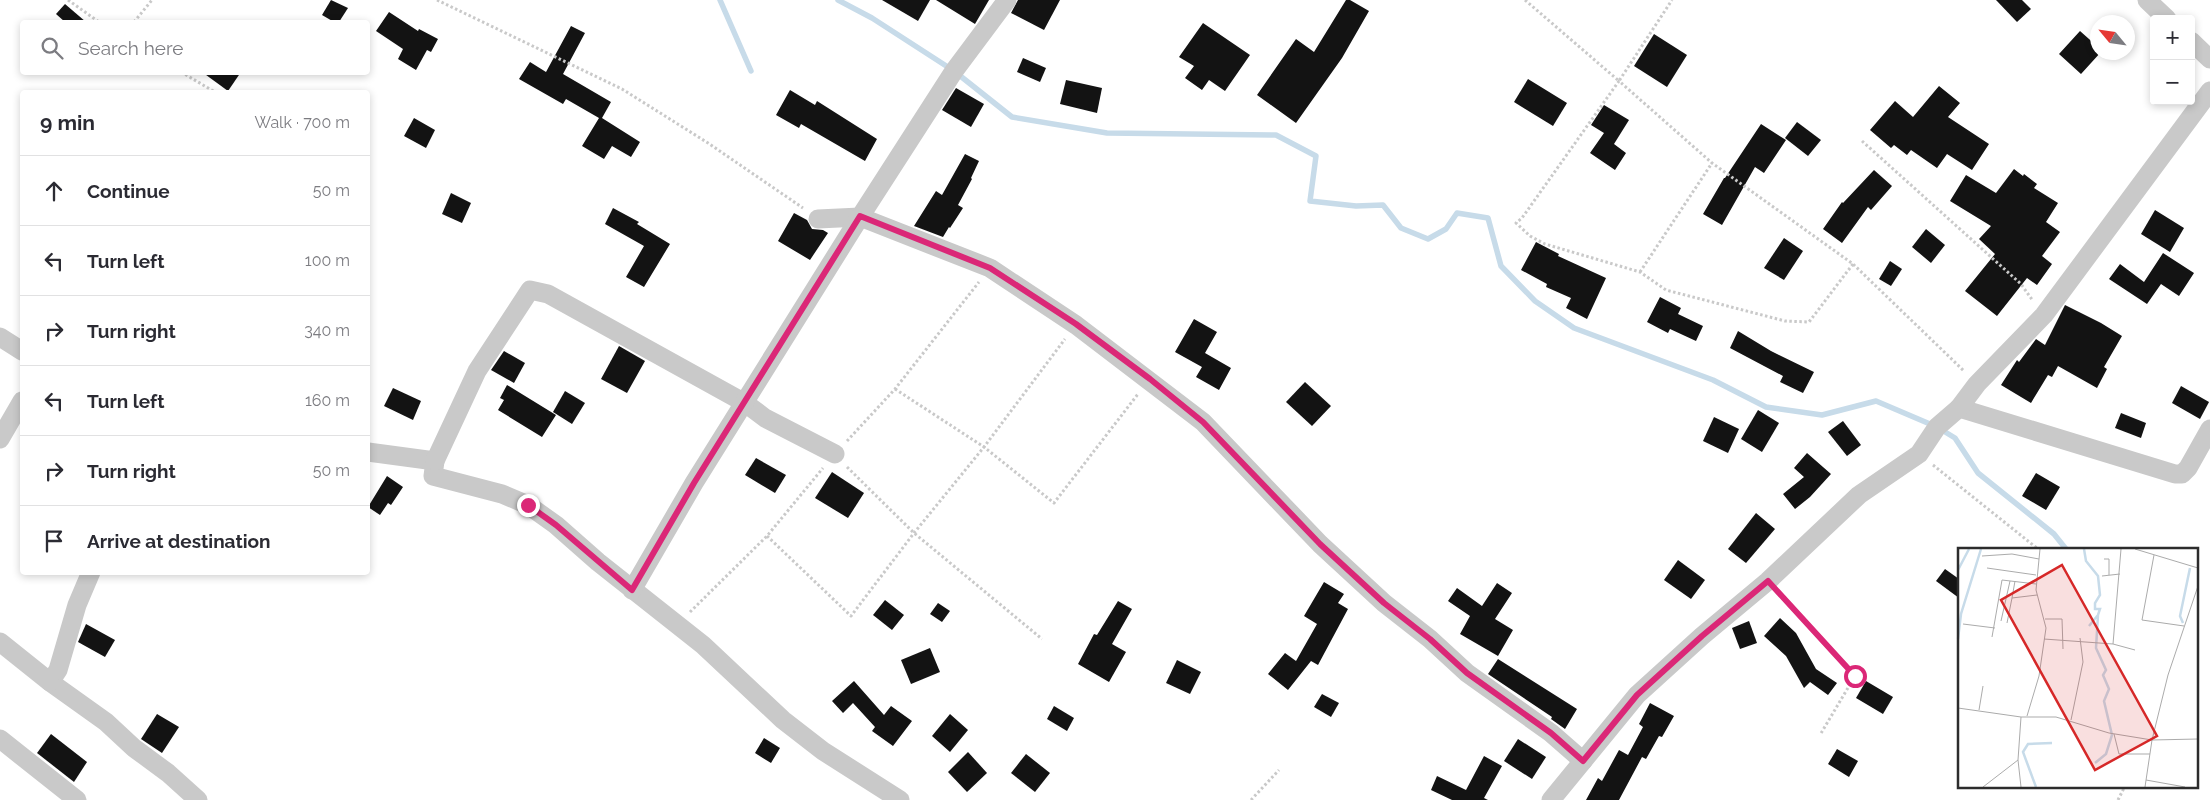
<!DOCTYPE html>
<meta charset="utf-8">
<style>
body{margin:0;font-family:Raleway,sans-serif;background:#f2f2f3;color:#2b2b33}
.controls{position:absolute;right:15px;top:15px;display:grid;overflow:hidden;border-radius:5px;box-shadow:0 2px 8px #0003}
.controls button{width:45px;height:45px;display:grid;place-items:center;padding:0;border:0;border-bottom:1px solid #e1e1e2;background:#fff;color:#2b2b33;font:25px sans-serif}
.compass{position:absolute;left:2090px;top:15px;width:45px;height:45px;border-radius:50%;background:#fff;box-shadow:0 2px 8px #0003;rotate:299deg}
.stop{position:absolute;width:15px;height:15px;margin:-11px;border:4px solid #db2777;border-radius:50%;background:#fff}
.stop.end{background:#db2777;border-color:#fff;box-shadow:0 1px 5px #0008}
.list{margin:0;padding:0;list-style:none}
h2{display:flex;justify-content:space-between;align-items:center;height:65px;margin:0;padding:0 20px;font-size:21px}
h2 small{font-size:16px;font-weight:400;color:#7c7c81}
.list li{display:grid;grid-template-columns:32px 1fr auto;gap:15px;align-items:center;box-sizing:border-box;height:70px;padding:0 20px;border-top:1px solid #e1e1e2}
.list b{display:block;font-size:19px;white-space:nowrap}
.list em{font-size:16px;font-style:normal;color:#7c7c81}
.icon{flex:none;width:28px;height:28px;fill:none;stroke:currentColor;stroke-width:2;stroke-linecap:round;stroke-linejoin:round}
.map{position:relative;flex:none;width:2210px;height:800px;overflow:hidden}
.search{position:absolute;background:#fff;box-shadow:0 2px 8px #0003;left:20px;top:20px;width:350px;height:55px;display:flex;align-items:center;gap:12px;box-sizing:border-box;padding:0 18px;border-radius:5px;color:#7c7c81;font-size:19px}
.panel{position:absolute;background:#fff;box-shadow:0 2px 8px #0003;left:20px;top:90px;width:350px;height:485px;border-radius:5px}
.map>svg:first-child{display:block}
</style>
<div class="map">
<svg width="2210" height="800" viewBox="0 0 2210 800">
<rect width="100%" height="100%" fill="#fff"/>
<g fill="none" stroke-linecap="round" stroke-linejoin="round">
<!-- stream -->
<g stroke="#c7dbe9" stroke-width="5.5">
<polyline points="720,0 751,71"/>
<polyline points="838,0 872,18 954,71 1012,117 1107,133 1276,135 1316,156 1310,201 1356,206 1383,205 1401,228 1428,239 1446,229 1457,213 1488,218 1501,266 1535,301 1574,328 1713,380 1766,407 1822,415 1876,401 1937,427 1955,438 1978,473 2054,534 2066,549"/>
</g>
</g>
<!-- building -->
<g fill="#131313">
<polygon points="331,0 348,8 339,22 334,22 322,15"/>
<polygon points="882,0 930,0 918,21"/>
<polygon points="936,0 989,0 975,24"/>
<polygon points="1018,0 1060,0 1044,30 1011,13"/>
<polygon points="1346,0 1350,0 1369,11 1342,58 1296,123 1257,95 1296,39 1314,52"/>
<polygon points="1996,0 2022,0 2031,9 2017,22"/>
<polygon points="65,4 86,22 65,22 56,14"/>
<polygon points="389,12 418,31 419,29 438,39 431,52 427,50 416,70 398,59 403,49 376,31"/>
<polygon points="1203,23 1250,55 1225,91 1209,80 1202,90 1185,78 1194,66 1179,57"/>
<polygon points="571,26 585,33 563,74 611,102 602,118 640,142 631,157 612,146 604,159 582,146 599,118 566,99 563,104 519,79 530,62 546,72"/>
<polygon points="2080,31 2098,47 2098,52 2101,52 2081,74 2059,54"/>
<polygon points="1654,34 1687,55 1667,87 1634,66"/>
<polygon points="1023,58 1046,68 1040,82 1017,72"/>
<polygon points="202,72 241,72 228,91"/>
<polygon points="1528,79 1567,103 1553,126 1514,102"/>
<polygon points="1066,80 1102,88 1097,113 1060,104"/>
<polygon points="1939,86 1960,103 1948,117 1989,144 1972,170 1947,154 1937,168 1911,150 1907,155 1894,145 1891,148 1870,130 1895,101 1913,117"/>
<polygon points="956,88 984,104 971,127 942,110"/>
<polygon points="790,90 815,105 817,101 877,139 865,161 801,124 799,128 776,115"/>
<polygon points="1604,105 1629,120 1614,144 1626,153 1615,170 1590,153 1604,133 1591,125"/>
<polygon points="414,118 435,130 426,148 404,136"/>
<polygon points="1797,122 1821,140 1808,156 1785,138"/>
<polygon points="1761,124 1786,140 1764,173 1755,167 1722,225 1703,214 1724,178 1725,178"/>
<polygon points="965,154 979,161 971,178 972,179 958,205 963,208 950,228 949,227 943,237 914,226 936,191 942,195"/>
<polygon points="2014,169 2023,176 2024,174 2037,184 2034,188 2058,203 2046,222 2060,232 2042,256 2052,264 2037,285 2027,278 1997,316 1965,291 1995,254 1979,239 1991,226 1950,201 1966,175 1996,193"/>
<polygon points="1874,170 1892,186 1871,210 1868,207 1842,243 1823,229 1842,202 1843,203"/>
<polygon points="451,193 471,203 462,223 442,214"/>
<polygon points="613,208 639,222 637,224 670,244 644,287 626,277 644,246 605,224"/>
<polygon points="2155,210 2184,228 2170,252 2141,234"/>
<polygon points="794,213 807,220 812,229 823,230 828,233 810,260 778,241"/>
<polygon points="1926,229 1945,245 1931,263 1912,247"/>
<polygon points="1784,238 1803,251 1784,280 1764,268"/>
<polygon points="1536,242 1559,254 1558,256 1606,278 1587,319 1566,308 1571,298 1546,287 1547,284 1521,270"/>
<polygon points="2163,253 2194,273 2179,296 2161,284 2147,304 2109,279 2120,264 2144,282"/>
<polygon points="1890,261 1902,269 1891,286 1879,279"/>
<polygon points="1660,297 1681,308 1678,314 1703,326 1696,341 1670,329 1668,333 1647,322"/>
<polygon points="2065,305 2101,323 2122,336 2104,367 2107,369 2097,388 2058,366 2052,377 2048,375 2031,403 2001,385 2017,360 2019,362 2036,339 2045,345"/>
<polygon points="1194,319 1217,332 1205,353 1231,368 1219,390 1196,377 1202,367 1175,352"/>
<polygon points="1738,331 1771,351 1814,372 1803,393 1780,382 1783,376 1730,348"/>
<polygon points="619,346 645,361 627,393 601,379"/>
<polygon points="504,351 525,363 514,383 491,370"/>
<polygon points="1305,382 1331,406 1312,426 1286,402"/>
<polygon points="507,385 556,415 542,437 498,410 504,400 500,398"/>
<polygon points="2181,386 2209,402 2200,419 2172,403"/>
<polygon points="393,388 421,401 413,420 384,406"/>
<polygon points="565,391 585,403 572,424 553,412"/>
<polygon points="1758,410 1779,423 1762,452 1741,439"/>
<polygon points="2121,413 2146,423 2141,438 2115,428"/>
<polygon points="1714,417 1739,429 1728,453 1703,441"/>
<polygon points="1843,421 1861,445 1847,456 1828,432"/>
<polygon points="1807,453 1831,474 1810,497 1795,509 1783,494 1804,477 1794,468"/>
<polygon points="756,458 786,475 775,493 745,475"/>
<polygon points="832,472 864,493 848,518 815,498"/>
<polygon points="2036,473 2060,487 2046,510 2022,496"/>
<polygon points="387,476 403,487 391,505 388,503 380,515 368,507"/>
<polygon points="1756,513 1775,529 1746,563 1728,549"/>
<polygon points="1678,560 1705,580 1691,599 1664,580"/>
<polygon points="1945,569 1959,579 1959,598 1936,581"/>
<polygon points="1324,582 1344,594 1338,603 1348,609 1318,665 1311,661 1288,690 1268,674 1285,653 1296,661 1317,624 1304,616"/>
<polygon points="1497,583 1512,593 1495,619 1513,630 1498,656 1460,634 1470,616 1448,601 1457,588 1482,606"/>
<polygon points="885,600 904,615 892,630 873,615"/>
<polygon points="1118,601 1132,609 1112,644 1126,652 1109,682 1078,664 1094,634 1097,635"/>
<polygon points="938,603 950,611 942,622 930,614"/>
<polygon points="1780,618 1796,633 1816,669 1837,683 1828,695 1810,682 1804,688 1786,656 1764,636"/>
<polygon points="1749,621 1757,643 1740,649 1732,628"/>
<polygon points="86,624 115,640 105,657 78,642"/>
<polygon points="930,648 940,672 911,684 901,660"/>
<polygon points="1498,659 1577,709 1565,729 1551,719 1552,717 1488,674"/>
<polygon points="1177,660 1201,672 1190,694 1166,683"/>
<polygon points="854,681 884,715 891,706 912,721 893,746 872,731 875,727 853,703 843,713 832,701"/>
<polygon points="1866,681 1893,697 1883,714 1856,698"/>
<polygon points="1322,694 1339,703 1331,717 1314,707"/>
<polygon points="1650,703 1674,716 1662,737 1659,736 1646,759 1642,757 1619,800 1586,800 1598,778 1602,781 1619,750 1628,755 1643,727 1639,724"/>
<polygon points="1054,706 1074,718 1067,731 1047,719"/>
<polygon points="157,714 179,727 162,753 141,739"/>
<polygon points="950,714 968,730 950,752 932,736"/>
<polygon points="51,734 87,762 74,782 37,753"/>
<polygon points="764,738 780,748 771,763 755,753"/>
<polygon points="1518,739 1546,757 1532,779 1504,761"/>
<polygon points="1837,749 1858,761 1849,777 1828,764"/>
<polygon points="968,752 987,773 967,792 948,772"/>
<polygon points="1026,754 1050,773 1035,792 1011,773"/>
<polygon points="1484,756 1502,766 1484,798 1488,800 1452,800 1431,790 1437,776 1466,790"/>
</g>
<g fill="none" stroke-linecap="round" stroke-linejoin="round">
<!-- path -->
<g stroke="#c9c9c9" stroke-width="3" stroke-dasharray="2.5 2.5" stroke-linecap="butt">
<polyline points="68,0 99,22"/>
<polyline points="437,0 622,89 708,143 803,208"/>
<polyline points="1525,0 1619,81 1672,0"/>
<polyline points="134,22 152,0"/>
<polyline points="181,72 215,92"/>
<polyline points="1862,141 2021,284 2033,301"/>
<polyline points="1853,264 1809,322 1785,321 1666,290 1640,272 1545,244 1530,236 1516,223 1522,218 1619,81 1712,163 1853,264 1964,371"/>
<polyline points="1640,272 1712,163"/>
<polyline points="895,389 984,447 1054,503 1138,394"/>
<polyline points="847,441 895,389 979,282"/>
<polyline points="1933,465 2038,549"/>
<polyline points="847,467 914,533 1042,639"/>
<polyline points="767,536 851,616 914,533 984,447 1065,339"/>
<polyline points="1780,594 1855,676 1820,735"/>
<polyline points="690,612 767,536 823,468"/>
<polyline points="1251,800 1279,770"/>
<polyline points="2118,800 2125,786"/>
</g>
<!-- street -->
<g stroke="#c9c9c9" stroke-width="19">
<polyline points="2147,0 2167,19"/>
<polyline points="2191,41 2210,59"/>
<polyline points="818,219 860,217 990,268 1076,325 1203,422 1320,544 1384,603 1430,639 1467,673 1551,733 1583,761"/>
<polyline points="0,337 22,351"/>
<polyline points="1959,408 2175,474 2182,474 2188,468 2210,429"/>
<polyline points="0,439 22,401"/>
<polyline points="368,452 435,461 433,476 502,494 528,505 556,525 598,562 703,645 783,720 823,751 900,800"/>
<polyline points="435,461 477,371 530,290 548,294 745,403 765,418 835,454"/>
<polyline points="91,572 77,605 58,670 50,682 106,722 134,748 168,773 198,800"/>
<polyline points="632,590 694,483 860,217 954,71 1007,0"/>
<polyline points="0,642 50,682"/>
<polyline points="0,739 77,800"/>
<polyline points="1551,800 1637,695 1702,636 1768,581 1859,495 1919,454 1937,427 1959,408 1977,384 2044,315 2210,91"/>
</g>
</g>
<g fill="none" stroke-linecap="round" stroke-linejoin="round">
<!-- route -->
<polyline stroke="#db2777" stroke-width="6" points="528,505 556,525 632,590 694,483 860,216 990,268 1076,324 1150,379 1203,422 1320,544 1384,603 1430,639 1467,673 1551,733 1583,761 1637,695 1702,636 1768,581 1855,676"/>
</g>
<!-- overview -->
<g transform="translate(1958 548)">
<rect width="240" height="240" fill="#fff"/>
<path fill="none" stroke="#c7dbe9" stroke-width="2.5" d="M126,1L128,13L140,28L142,47L137,55V61H142L140,67L131,78M0,22L11,1M225,75L222,68L232,20M0,91L3,66L23,1M137,215L148,206L154,187L146,153L151,141L145,127L148,122L138,100L140,67M78,239L65,204L70,196L94,195"/>
<path fill="none" stroke="#ababab" stroke-width="1" d="M163,1L155,96L177,102M177,1L240,20M196,7L184,72L226,78M24,8L54,6L81,11M146,11H151V27M29,20L78,27M144,28L162,26M54,50L57,33M87,71H104L105,101M43,73L52,33M49,75L54,50L79,47M5,76L37,80M34,89L44,32L78,36M86,91L155,96M0,160L63,169H98L151,185L194,192L240,191M21,162L25,138M69,168L81,128L88,80L78,42L82,1M63,169L60,212L63,239M113,172L125,114L122,90M156,186L161,206H192M188,232L227,239M25,239L60,212M187,239L194,192L210,127L240,38"/>
<path fill="#d62828" fill-opacity="0.15" stroke="#d62828" stroke-width="2.5" d="M104,17L199,188L137,222L43,52Z"/>
<rect width="240" height="240" fill="none" stroke="#2c2c2c" stroke-width="2.5"/>
</g>
</svg>
<div class="controls">
<button>+</button>
<button>−</button>
</div>
<svg class="compass" viewBox="-18 -18 36 36"><path d="M0-13l5 13h-10z" fill="#e53935"/><path d="M0 13l5-13h-10z" fill="#7c7c81"/></svg>
<div class="stop" style="left:1855px;top:676px"></div>
<div class="stop end" style="left:528px;top:505px"></div>
<div class="search"><svg class="icon" aria-label="search" viewBox="0 0 24 24"><circle cx="10" cy="10" r="6"/><path d="M15 15l6 6"/></svg>Search here</div>
<section class="panel">
<h2>9 min<small>Walk · 700 m</small></h2>
<ul class="list">
<li><svg class="icon" aria-label="ahead" viewBox="0 0 24 24"><path d="M12 20V5M6 11l6-6 6 6"/></svg><div><b>Continue</b></div><em>50 m</em></li>
<li><svg class="icon" aria-label="left" viewBox="0 0 24 24"><path d="M17 20v-9H6M10 6l-5 5 5 5"/></svg><div><b>Turn left</b></div><em>100 m</em></li>
<li><svg class="icon" aria-label="right" viewBox="0 0 24 24"><path d="M7 20v-9h11M14 6l5 5-5 5"/></svg><div><b>Turn right</b></div><em>340 m</em></li>
<li><svg class="icon" aria-label="left" viewBox="0 0 24 24"><path d="M17 20v-9H6M10 6l-5 5 5 5"/></svg><div><b>Turn left</b></div><em>160 m</em></li>
<li><svg class="icon" aria-label="right" viewBox="0 0 24 24"><path d="M7 20v-9h11M14 6l5 5-5 5"/></svg><div><b>Turn right</b></div><em>50 m</em></li>
<li><svg class="icon" aria-label="arrive" viewBox="0 0 24 24"><path d="M6 21V4h12l-3 4 3 4H6"/></svg><div><b>Arrive at destination</b></div></li>
</ul>
</section>
</div>
